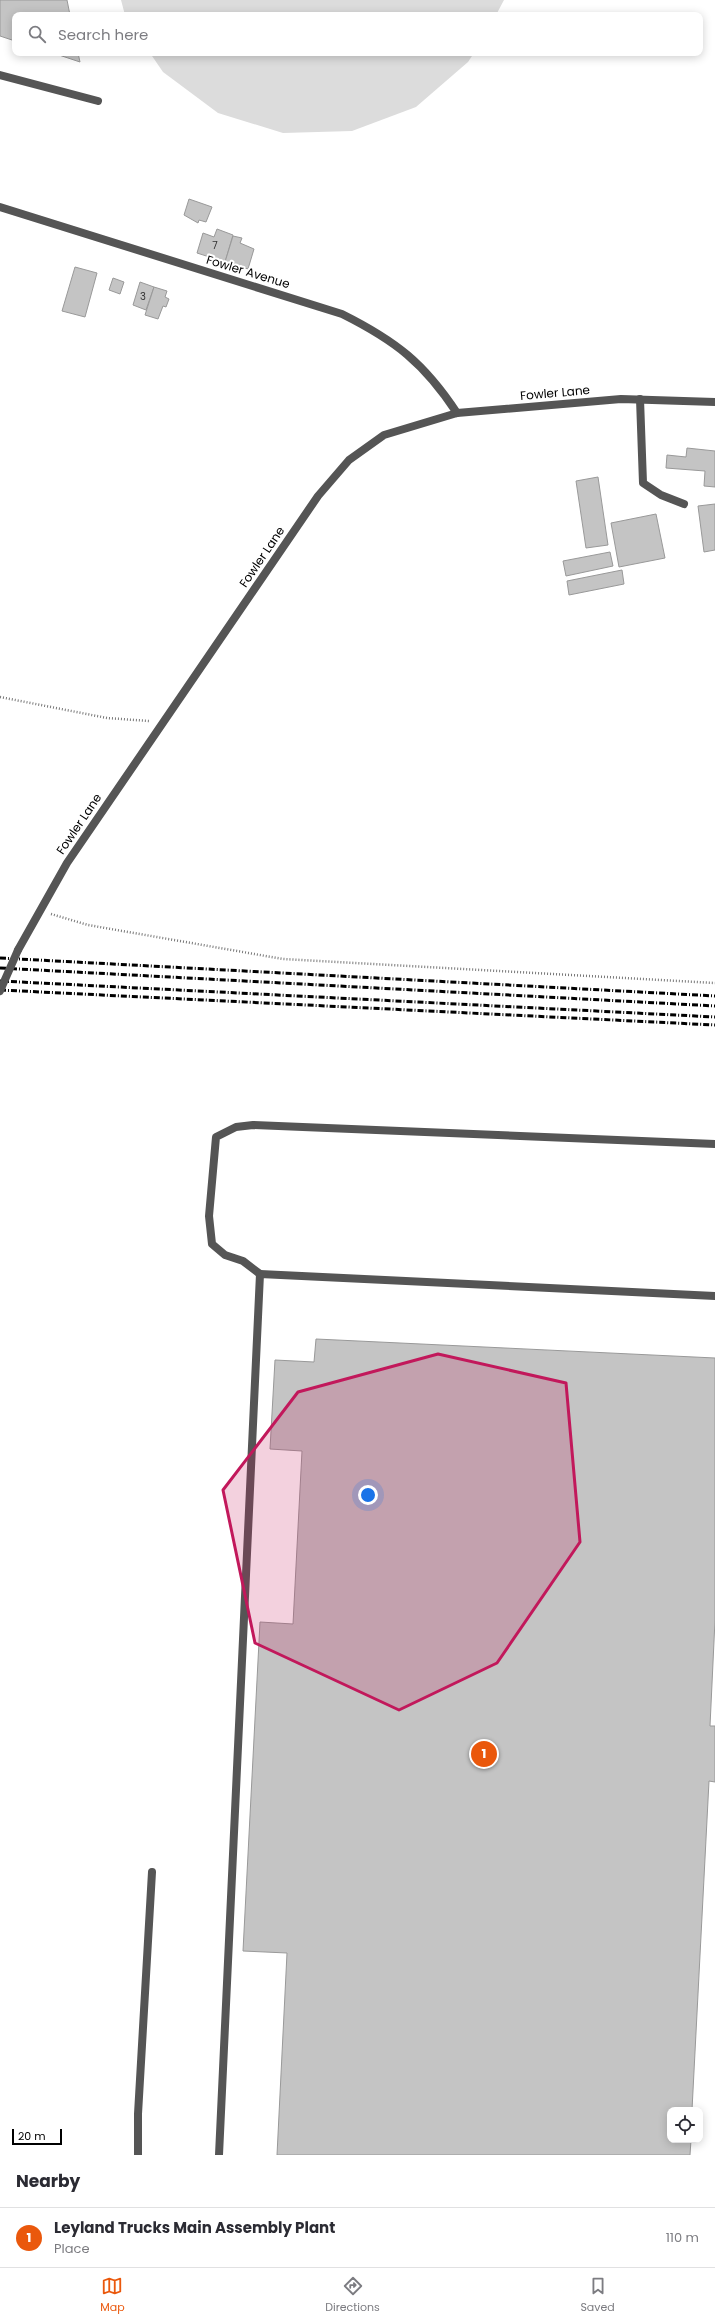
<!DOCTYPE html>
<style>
body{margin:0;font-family:Poppins,sans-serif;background:#f2f2f3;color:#2b2b33}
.controls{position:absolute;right:12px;bottom:12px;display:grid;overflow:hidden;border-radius:8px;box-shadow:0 2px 10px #0003}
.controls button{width:36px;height:36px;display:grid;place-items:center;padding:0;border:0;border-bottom:1px solid #e1e1e2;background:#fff;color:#2b2b33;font:20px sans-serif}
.scale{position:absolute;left:12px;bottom:10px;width:50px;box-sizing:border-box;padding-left:4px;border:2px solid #000;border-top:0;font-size:11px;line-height:14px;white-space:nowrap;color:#000;-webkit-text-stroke:3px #fff;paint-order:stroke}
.you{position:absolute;left:368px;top:1495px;width:14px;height:14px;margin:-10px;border:3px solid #fff;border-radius:50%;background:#1a73e8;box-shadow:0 0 0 6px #1a73e833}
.badge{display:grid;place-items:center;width:26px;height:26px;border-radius:50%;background:#ea580c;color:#fff;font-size:13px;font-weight:700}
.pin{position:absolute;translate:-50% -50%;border:2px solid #fff;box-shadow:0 1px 4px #0006}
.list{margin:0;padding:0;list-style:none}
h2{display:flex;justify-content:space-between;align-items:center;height:52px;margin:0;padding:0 16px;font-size:17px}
h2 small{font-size:13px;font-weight:400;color:#7c7c81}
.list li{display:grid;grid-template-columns:26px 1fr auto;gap:12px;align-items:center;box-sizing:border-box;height:60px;padding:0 16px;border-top:1px solid #e1e1e2}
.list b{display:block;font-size:15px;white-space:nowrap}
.list p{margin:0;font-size:13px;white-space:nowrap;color:#7c7c81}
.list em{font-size:13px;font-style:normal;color:#7c7c81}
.icon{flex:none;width:22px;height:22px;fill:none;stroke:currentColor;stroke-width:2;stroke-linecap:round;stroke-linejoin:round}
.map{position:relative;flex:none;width:715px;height:2155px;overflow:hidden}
.search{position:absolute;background:#fff;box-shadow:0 2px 10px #0003;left:12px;right:12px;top:12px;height:44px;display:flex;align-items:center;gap:10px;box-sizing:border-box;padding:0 14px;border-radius:8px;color:#7c7c81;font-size:15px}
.sheet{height:112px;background:#fff}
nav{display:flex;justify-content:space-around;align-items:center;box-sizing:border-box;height:56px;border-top:1px solid #e1e1e2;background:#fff;font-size:11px;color:#7c7c81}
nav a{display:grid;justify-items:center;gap:2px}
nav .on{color:#ea580c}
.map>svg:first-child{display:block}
</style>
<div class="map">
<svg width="715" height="2155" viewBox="0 0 715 2155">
<rect width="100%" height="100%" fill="#fff"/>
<!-- green -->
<g fill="#dcdcdc">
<polygon points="121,0 504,0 496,15 125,15"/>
<polygon points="150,53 474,53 468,62 416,107 352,131 283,133 218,113 163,72"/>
</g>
<!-- building -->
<g fill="#c4c4c4" stroke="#999">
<polygon points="0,0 67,0 70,15 15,15 15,41 0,36"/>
<polygon points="53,53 78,53 80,62"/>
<polygon points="189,199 212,207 206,222 199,220 198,223 184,215"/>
<polygon points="217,229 233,235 225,262 197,253 203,233 214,237"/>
<polygon points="233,236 242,238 240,243 254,249 248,269 225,262"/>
<polygon points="75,267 97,273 85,317 62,311"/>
<polygon points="113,278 124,282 120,294 109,290"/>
<polygon points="140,282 154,287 146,310 133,305"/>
<polygon points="154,287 167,291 165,297 169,299 166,307 163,306 158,319 145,315"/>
<polygon points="687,448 715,451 715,487 704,486 705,471 666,468 667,455 686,457"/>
<polygon points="598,477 608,545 586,548 576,481"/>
<polygon points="715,504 715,550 704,552 698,506"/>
<polygon points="656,514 665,558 619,567 611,523"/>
<polygon points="610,552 613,566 566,576 563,561"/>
<polygon points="622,570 624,584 569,595 567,581"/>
<polygon points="316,1339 715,1358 715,1620 710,1726 715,1726 715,1782 709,1781 692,2110 670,2110 670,2140 691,2140 690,2155 277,2155 287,1953 243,1951 260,1622 293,1624 302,1451 270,1449 275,1360 314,1362"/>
</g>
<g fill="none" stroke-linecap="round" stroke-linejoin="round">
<!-- path -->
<g stroke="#777" stroke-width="2.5" stroke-dasharray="1 2" stroke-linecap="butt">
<polyline points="0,697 107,718 149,721"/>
<polyline points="51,914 88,925 283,959 715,983"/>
</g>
<!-- lane -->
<g stroke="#555" stroke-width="8">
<polyline points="0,75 98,101"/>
<polyline points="640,399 643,483 661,495 684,504"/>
<polyline points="260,1274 243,1261 225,1255 212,1244 209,1216 216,1137 236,1127 253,1125 715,1144"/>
<polyline points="138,2155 138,2114 152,1872"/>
<polyline points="219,2155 260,1274 715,1296"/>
</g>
<!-- street -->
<g stroke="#555" stroke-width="8">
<path d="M0,207L342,314C396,341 424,363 457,413"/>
<polyline points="18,950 67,863 318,496 349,460 384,435 457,413 621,399 715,402"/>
</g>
<!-- rail -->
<g stroke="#000" stroke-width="3" stroke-dasharray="6 2 1 2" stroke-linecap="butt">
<polyline points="0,958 715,996"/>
<polyline points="0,968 715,1006"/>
<polyline points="0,981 715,1017"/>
<polyline points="0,990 715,1025"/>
</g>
<!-- street-bridge -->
<polyline stroke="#555" stroke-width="8" points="0,991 18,950"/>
</g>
<!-- marked area -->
<path fill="#c2185b" fill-opacity="0.2" stroke="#c2185b" stroke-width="3" stroke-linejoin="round" d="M438,1354L566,1383L580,1542L497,1663L399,1710L255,1643L223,1490L298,1392Z"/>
<g text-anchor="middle" stroke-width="4" stroke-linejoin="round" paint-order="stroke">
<!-- number labels -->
<g font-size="10" fill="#313131">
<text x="215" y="249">7</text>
<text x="143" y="300">3</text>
</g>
<!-- street labels -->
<g font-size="12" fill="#000" stroke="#fff">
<text transform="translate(248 272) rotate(17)" y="4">Fowler Avenue</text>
<text transform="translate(555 393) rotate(-5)" y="4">Fowler Lane</text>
<text transform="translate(262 557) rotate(-56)" y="4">Fowler Lane</text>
<text transform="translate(79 824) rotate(-56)" y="4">Fowler Lane</text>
</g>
</g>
</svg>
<div class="controls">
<button><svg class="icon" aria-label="locate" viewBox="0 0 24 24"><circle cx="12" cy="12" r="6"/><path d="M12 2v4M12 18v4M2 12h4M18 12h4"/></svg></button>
</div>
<div class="scale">20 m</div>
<div class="you"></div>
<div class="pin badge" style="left:484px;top:1754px">1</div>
<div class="search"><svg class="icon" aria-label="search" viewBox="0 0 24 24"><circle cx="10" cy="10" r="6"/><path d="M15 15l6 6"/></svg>Search here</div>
</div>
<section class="sheet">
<h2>Nearby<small></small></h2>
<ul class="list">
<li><span class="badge">1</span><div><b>Leyland Trucks Main Assembly Plant</b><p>Place</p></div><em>110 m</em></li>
</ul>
</section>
<nav>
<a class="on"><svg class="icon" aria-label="map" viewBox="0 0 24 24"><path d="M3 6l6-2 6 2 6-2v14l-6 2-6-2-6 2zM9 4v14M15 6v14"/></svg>Map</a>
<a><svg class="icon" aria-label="directions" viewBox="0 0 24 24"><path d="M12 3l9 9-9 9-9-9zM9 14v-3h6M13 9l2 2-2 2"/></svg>Directions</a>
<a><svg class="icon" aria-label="saved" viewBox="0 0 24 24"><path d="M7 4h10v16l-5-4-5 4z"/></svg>Saved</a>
</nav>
